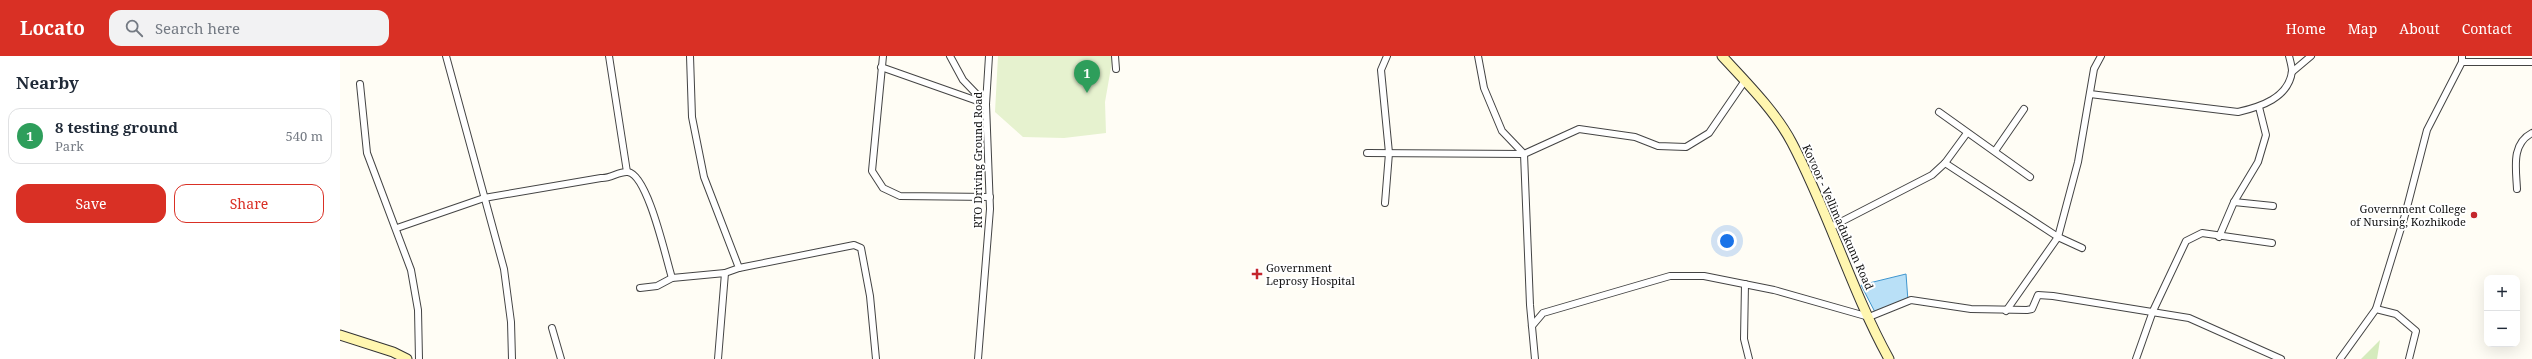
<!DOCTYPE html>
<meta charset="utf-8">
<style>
body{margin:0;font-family:"Noto Serif",serif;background:#f2f2f3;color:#1f2937}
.controls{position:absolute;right:12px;bottom:12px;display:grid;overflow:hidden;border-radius:8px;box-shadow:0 4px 16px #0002}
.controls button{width:36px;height:36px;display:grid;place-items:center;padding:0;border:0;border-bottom:1px solid #e0e1e3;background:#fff;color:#1f2937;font:20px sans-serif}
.you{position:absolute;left:1387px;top:185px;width:14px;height:14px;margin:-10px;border:3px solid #fff;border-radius:50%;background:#1a73e8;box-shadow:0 0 0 6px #1a73e833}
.badge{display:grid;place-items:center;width:26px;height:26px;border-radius:50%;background:#d93025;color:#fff;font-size:13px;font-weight:700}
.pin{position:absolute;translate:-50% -33px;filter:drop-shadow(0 1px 2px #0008)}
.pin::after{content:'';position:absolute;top:21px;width:14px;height:12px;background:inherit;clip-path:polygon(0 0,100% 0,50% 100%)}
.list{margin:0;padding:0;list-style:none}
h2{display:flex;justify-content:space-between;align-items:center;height:52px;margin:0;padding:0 16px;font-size:17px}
h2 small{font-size:13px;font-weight:400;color:#747a83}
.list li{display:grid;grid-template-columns:26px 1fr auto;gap:12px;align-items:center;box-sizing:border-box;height:56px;margin:0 8px 8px;padding:0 8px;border:1px solid #e0e1e3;border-radius:12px}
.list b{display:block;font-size:15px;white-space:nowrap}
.list p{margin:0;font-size:13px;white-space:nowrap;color:#747a83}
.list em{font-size:13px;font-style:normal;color:#747a83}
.actions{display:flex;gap:8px;padding:12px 16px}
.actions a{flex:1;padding:9px 0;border:1px solid #d93025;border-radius:12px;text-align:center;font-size:14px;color:#d93025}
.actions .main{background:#d93025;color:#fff}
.icon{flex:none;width:22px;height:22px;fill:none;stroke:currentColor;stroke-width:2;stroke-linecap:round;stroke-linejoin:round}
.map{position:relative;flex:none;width:2192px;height:303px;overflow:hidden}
header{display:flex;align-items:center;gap:24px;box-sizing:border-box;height:56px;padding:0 20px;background:#d93025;color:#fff}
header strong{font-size:19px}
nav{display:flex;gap:22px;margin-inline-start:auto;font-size:14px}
.search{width:280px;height:36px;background:#f2f2f3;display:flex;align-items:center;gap:10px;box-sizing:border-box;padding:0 14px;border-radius:12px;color:#747a83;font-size:15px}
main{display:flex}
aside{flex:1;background:#fff}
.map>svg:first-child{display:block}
</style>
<header>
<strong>Locato</strong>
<div class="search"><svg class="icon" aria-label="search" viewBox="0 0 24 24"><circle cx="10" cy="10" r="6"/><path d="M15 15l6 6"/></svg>Search here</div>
<nav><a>Home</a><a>Map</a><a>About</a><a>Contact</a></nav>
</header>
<main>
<aside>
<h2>Nearby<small></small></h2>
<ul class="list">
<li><span class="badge" style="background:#2e9e5b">1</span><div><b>8 testing ground</b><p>Park</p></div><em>540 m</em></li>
</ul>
<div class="actions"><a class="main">Save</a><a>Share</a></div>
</aside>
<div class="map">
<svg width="2192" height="303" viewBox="0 0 2192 303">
<rect width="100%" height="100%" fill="#fffdf5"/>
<!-- green -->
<polygon fill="#d5ebbd" points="2040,284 2037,303 2021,303"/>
<!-- pitch -->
<polygon fill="#e6f2cf" points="658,0 773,0 765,46 766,77 724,82 683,81 655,56"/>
<!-- water -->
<polygon fill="#b9e0f7" stroke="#3f96cf" points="1566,218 1568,245 1537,260 1521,229"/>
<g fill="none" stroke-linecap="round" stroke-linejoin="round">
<!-- street casing -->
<g stroke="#444" stroke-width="8">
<g id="street">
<polyline points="106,0 164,213 171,266 172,303"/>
<polyline points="269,0 287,116"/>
<polyline points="350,0 352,61 364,121 399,212 385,217"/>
<polyline points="543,0 532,115 543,132 560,140 650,141"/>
<polyline points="610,0 623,24 645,47"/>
<polyline points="775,0 776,13"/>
<polyline points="1138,0 1144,32 1162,75 1184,98 1239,73 1295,81 1318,90 1346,91 1369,77 1404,26"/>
<polyline points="2122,0 2122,6 2192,6"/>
<polyline points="541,11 646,48"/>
<polyline points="1952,16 1971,0"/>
<polyline points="20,28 27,97 71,214 78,254 79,303"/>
<path d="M1750,38L1898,56C1920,51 1949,42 1952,15C1952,11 1950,4 1949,0"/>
<polyline points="1599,56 1690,121"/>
<polyline points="1655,95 1684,53"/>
<polyline points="1027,97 1184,98 1190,249 1195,303"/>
<polyline points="1605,107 1718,181 1742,192"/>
<path d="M2177,133C2176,112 2171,88 2192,77"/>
<polyline points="1894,146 1933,150"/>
<polyline points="1045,147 1049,97 1041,14 1047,0"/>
<polyline points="1491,171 1592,119 1605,107 1627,77"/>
<path d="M57,172L144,142L261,122C270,123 279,115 288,116C308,119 326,203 332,222L385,217L378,303"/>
<polyline points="1879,181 1894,146 1918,106 1926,79 1919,51"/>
<polyline points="399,212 514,189 521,192 530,240 536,303"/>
<polyline points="1405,228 1404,283 1409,303"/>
<polyline points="300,232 317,230 332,222"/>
<polyline points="2036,253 2065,159 2087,74 2122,6"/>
<polyline points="1666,255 1718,181 1738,106 1754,13 1761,0"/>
<polyline points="1192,270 1203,257 1330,220 1364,220 1434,234 1529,261 1571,244 1631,253 1687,254 1692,253 1698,239 1713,240 1849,262 1941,303"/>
<polyline points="212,272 221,303"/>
<polyline points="638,303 650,153 646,48 649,0"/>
<polyline points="1796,303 1813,255 1846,185 1862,177 1932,187"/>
<polyline points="2000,303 2036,253 2056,258 2076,275 2069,303"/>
</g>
</g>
<!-- secondary casing -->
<g stroke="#333" stroke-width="11">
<g id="secondary">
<path d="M1382,0C1406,26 1436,56 1452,87C1489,157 1511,234 1549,303"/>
<polyline points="0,279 53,296 67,303"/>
</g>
</g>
<!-- street -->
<use href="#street" stroke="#fff" stroke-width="6"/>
<!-- secondary -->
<use href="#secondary" stroke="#fff6b0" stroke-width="9"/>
</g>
<!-- markers -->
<g fill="#c4262e" stroke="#fff" stroke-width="1.5">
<circle cx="2134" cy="159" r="4"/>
<path d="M915 212h4v4h4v4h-4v4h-4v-4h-4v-4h4z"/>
</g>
<g text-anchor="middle" stroke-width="4" stroke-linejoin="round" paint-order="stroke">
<!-- street labels -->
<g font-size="11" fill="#111" stroke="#fff">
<text transform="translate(638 104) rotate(-90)" y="4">RTO Driving Ground Road</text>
<text transform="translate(1498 161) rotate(66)" y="4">Kovoor - Vellimadukunn Road</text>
</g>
<!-- poi labels -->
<g font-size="11" fill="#111" stroke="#fff" text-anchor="end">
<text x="2126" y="157">Government College<tspan x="2126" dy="13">of Nursing, Kozhikode</tspan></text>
<text x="926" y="216" text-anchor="start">Government<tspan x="926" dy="13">Leprosy Hospital</tspan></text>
</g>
</g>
</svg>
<div class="controls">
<button>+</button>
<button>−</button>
</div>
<div class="you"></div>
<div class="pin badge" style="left:747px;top:37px;background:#2e9e5b">1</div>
</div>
</main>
